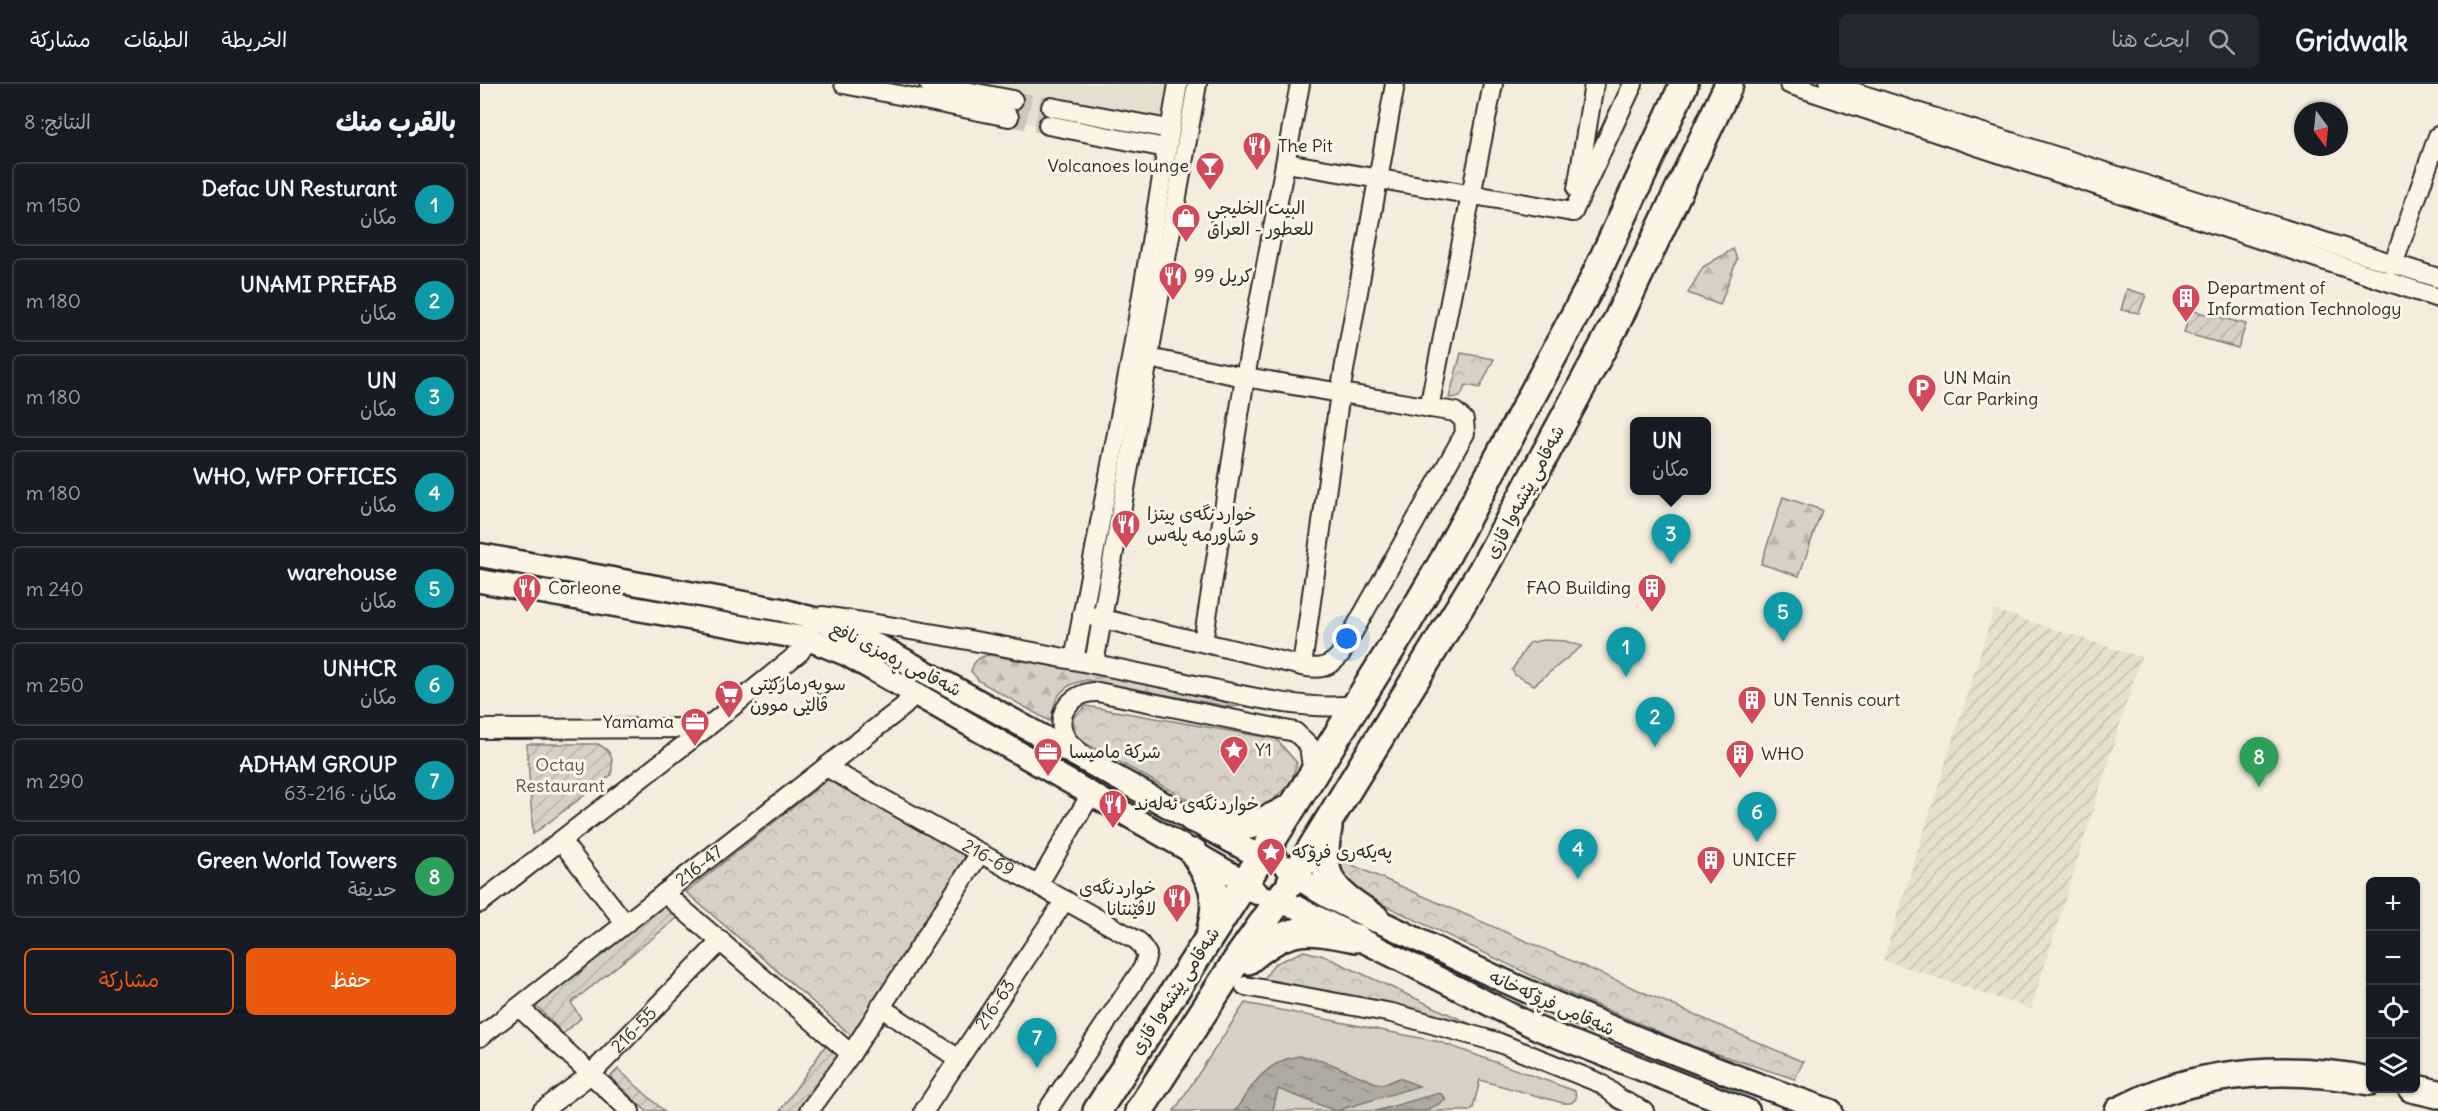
<!DOCTYPE html>
<html lang="ar">
<meta charset="utf-8">
<style>
body{margin:0;font-family:Delius,"Playpen Sans Arabic",sans-serif;background:#242831;color:#f1f3f6;direction:rtl}
.controls{position:absolute;right:18px;bottom:18px;display:grid;overflow:hidden;border-radius:9px;box-shadow:0 2px 4px #0004}
.controls button{width:54px;height:54px;display:grid;place-items:center;padding:0;border:0;border-bottom:2px solid #363941;background:#171b24;color:#f1f3f6;font:30px sans-serif}
.compass{position:absolute;left:1814px;top:18px;width:54px;height:54px;border-radius:50%;background:#171b24;box-shadow:0 2px 4px #0004;rotate:165deg}
.you{position:absolute;left:867px;top:555px;width:21px;height:21px;margin:-15px;border:4px solid #fff;border-radius:50%;background:#1a73e8;box-shadow:0 0 0 9px #1a73e833}
.badge{display:grid;place-items:center;width:39px;height:39px;border-radius:50%;background:#ea580c;color:#fff;font-size:20px;font-weight:700}
.pin{position:absolute;translate:-50% -50px;filter:drop-shadow(0 2px 3px #0008)}
.pin::after{content:'';position:absolute;top:32px;width:21px;height:18px;background:inherit;clip-path:polygon(0 0,100% 0,50% 100%)}
.popup{position:absolute;left:1150px;top:333px;width:81px;height:78px;box-sizing:border-box;display:grid;place-content:center;border-radius:9px;background:#171b24;filter:drop-shadow(0 2px 4px #0005);font-size:20px;white-space:nowrap;color:#9ea1a6}
.popup b{font-size:22px;color:#f1f3f6}
.popup::after{content:'';position:absolute;left:50%;top:100%;margin-left:-12px;border:12px solid transparent;border-top-color:#171b24}
.list{margin:0;padding:0;list-style:none}
h2{display:flex;justify-content:space-between;align-items:center;height:78px;margin:0;padding:0 24px;font-size:26px}
h2 small{font-size:20px;font-weight:400;color:#9ea1a6}
.list li{display:grid;grid-template-columns:39px 1fr auto;gap:18px;align-items:center;box-sizing:border-box;height:84px;margin:0 12px 12px;padding:0 12px;border:2px solid #363941;border-radius:9px}
.list b{display:block;font-size:22px;white-space:nowrap}
.list p{margin:0;font-size:20px;white-space:nowrap;color:#9ea1a6}
.list em{font-size:20px;font-style:normal;color:#9ea1a6}
.actions{display:flex;gap:12px;padding:18px 24px}
.actions a{flex:1;padding:14px 0;border:2px solid #ea580c;border-radius:9px;text-align:center;font-size:21px;color:#ea580c}
.actions .main{background:#ea580c;color:#fff}
.icon{flex:none;width:33px;height:33px;fill:none;stroke:currentColor;stroke-width:2;stroke-linecap:round;stroke-linejoin:round}
.map{position:relative;flex:none;width:1958px;height:1027px;overflow:hidden;direction:ltr}
header{display:flex;align-items:center;gap:36px;box-sizing:border-box;height:84px;padding:0 30px;background:#171b24;border-bottom:2px solid #363941}
header strong{font-size:28px}
nav{display:flex;gap:33px;margin-inline-start:auto;font-size:21px}
.search{width:420px;height:54px;background:#242831;display:flex;align-items:center;gap:15px;box-sizing:border-box;padding:0 21px;border-radius:9px;color:#9ea1a6;font-size:22px}
main{display:flex}
aside{flex:1;background:#171b24}
.map>svg:first-child{display:block}
</style>
<header>
<strong>Gridwalk</strong>
<div class="search"><svg class="icon" aria-label="search" viewBox="0 0 24 24"><circle cx="10" cy="10" r="6"/><path d="M15 15l6 6"/></svg>ابحث هنا</div>
<nav><a>الخريطة</a><a>الطبقات</a><a>مشاركة</a></nav>
</header>
<main>
<div class="map">
<svg width="1958" height="1027" viewBox="0 0 1958 1027">
<defs>
<pattern id="industrial-furrows" width="10" height="10" patternUnits="userSpaceOnUse" patternTransform="scale(1.5)"><rect width="10" height="10" fill="#e5dfd0"/><path d="M-1 1l2-2M0 10L10 0M9 11l2-2" fill="none" stroke="#c5c0b3"/></pattern>
<pattern id="forest-firs" width="22" height="20" patternUnits="userSpaceOnUse" patternTransform="scale(1.5)"><rect width="22" height="20" fill="#d6d1c4"/><path d="M5 1l3.5 6h-7zM16 11l3.5 6h-7z" fill="#b8b4a9"/></pattern>
<pattern id="park-crowns" width="20" height="18" patternUnits="userSpaceOnUse" patternTransform="scale(1.5)"><rect width="20" height="18" fill="#d6d1c4"/><path d="M2 6a3 3 0 1 1 6 0M12 15a3 3 0 1 1 6 0" fill="none" stroke="#b8b4a9"/></pattern>
<pattern id="garden-furrows" width="10" height="10" patternUnits="userSpaceOnUse" patternTransform="scale(1.5)"><rect width="10" height="10" fill="#d6d1c4"/><path d="M-1 1l2-2M0 10L10 0M9 11l2-2" fill="none" stroke="#b8b4a9"/></pattern>
<pattern id="water-ripples" width="26" height="14" patternUnits="userSpaceOnUse" patternTransform="scale(1.5)"><rect width="26" height="14" fill="#afaaa0"/><path d="M2 4q2-2 4 0t4 0M15 11q2-2 4 0t4 0" fill="none" stroke="#8f8b83"/></pattern>
</defs>
<rect width="100%" height="100%" fill="#f4edde"/>
<filter id="ink" filterUnits="userSpaceOnUse"><feTurbulence type="fractalNoise" baseFrequency=".0167" numOctaves="2"/><feDisplacementMap in="SourceGraphic" scale="12" xChannelSelector="R" yChannelSelector="G"/><feConvolveMatrix kernelMatrix="1 2 1 2 8 2 1 2 1" color-interpolation-filters="sRGB"/></filter>
<g filter="url(#ink)">
<!-- built -->
<polygon fill="#e5dfd0" points="449,0 698,0 689,45 571,23 567,42 529,36"/>
<!-- industrial -->
<polygon fill="url(#industrial-furrows)" points="1514,526 1661,573 1551,925 1403,876"/>
<!-- grass -->
<g fill="#d6d1c4" stroke="#807e78" stroke-width="1.5">
<polygon points="1063,556 1085,557 1102,562 1054,601 1035,591 1032,586 1049,559"/>
<polygon points="765,919 960,958 1095,1007 1096,1015 1091,1019 1083,1019 1000,996 993,1024 990,1027 694,1027"/>
</g>
<!-- forest -->
<g fill="url(#forest-firs)" stroke="#807e78" stroke-width="1.5">
<polygon points="1253,165 1257,175 1240,221 1208,209 1223,183"/>
<polygon points="1303,413 1342,426 1319,492 1281,480"/>
<path d="M510,571L779,620L751,623L607,596C581,600 573,614 571,638L499,597L491,587C494,577 499,572 510,571Z"/>
</g>
<!-- park -->
<g fill="url(#park-crowns)" stroke="#807e78" stroke-width="1.5">
<polygon points="981,269 1014,275 1000,304 986,301 980,313 969,314"/>
<polygon points="606,622 796,655 817,679 811,698 776,733 737,732 596,654 593,634"/>
<polygon points="350,694 488,773 372,952 206,808"/>
<polygon points="863,777 1323,978 1315,995 1212,962 1088,909 875,807 859,787"/>
<polygon points="824,867 844,872 997,943 991,948 780,901 794,880"/>
</g>
<!-- garden -->
<g fill="url(#garden-furrows)" stroke="#807e78" stroke-width="1.5">
<polygon points="1647,205 1666,211 1659,229 1641,226"/>
<polygon points="1710,226 1766,240 1758,264 1704,249"/>
<path d="M47,660H118C133,668 134,675 131,691L53,750Z"/>
<polygon points="188,818 200,832 91,919 101,934 83,950 56,921"/>
<polygon points="348,958 361,971 322,1027 300,1027"/>
<polygon points="138,985 184,1027 166,1027 130,993"/>
</g>
<!-- water -->
<g fill="url(#water-ripples)" stroke="#7a7771" stroke-width="1.5">
<path d="M819,972L842,976L896,999L905,1000L919,994L939,1002L856,1027L798,1005L793,1026L755,1027C772,1001 786,977 819,972Z"/>
<polygon points="959,1009 963,1011 966,1016 945,1027 896,1027"/>
</g>
<g fill="none" stroke-linecap="round" stroke-linejoin="round">
<!-- minor-tunnel -->
<g stroke="#ccc6ba" stroke-width="18" stroke-dasharray="18 9" stroke-linecap="butt">
<polyline points="533,16 571,23"/>
<polyline points="529,33 568,41"/>
</g>
<!-- minor casing -->
<g stroke="#2b2b2b" stroke-width="22">
<g id="minor">
<polyline points="364,0 529,33"/>
<polyline points="449,0 533,16"/>
<polyline points="1309,0 1958,214"/>
<polyline points="1349,0 1958,194"/>
<polyline points="571,23 689,45"/>
<polyline points="568,41 686,64"/>
<polyline points="806,79 1093,128"/>
<polyline points="1097,105 1114,0"/>
<polyline points="1093,128 1153,0"/>
<polyline points="1913,181 1958,52"/>
<polyline points="949,324 1013,0"/>
<path d="M602,530L822,582C838,586 849,584 860,571L985,349L984,336L975,328L765,293L668,274"/>
<path d="M342,532C454,548 567,570 678,593C735,604 818,629 875,621"/>
<polyline points="723,558 765,293 820,0"/>
<polyline points="594,576 651,275 698,0"/>
<polyline points="614,580 717,0"/>
<polyline points="822,582 860,309 915,0"/>
<polyline points="0,645 226,644"/>
<path d="M602,670C596,665 589,660 585,653C573,629 594,607 618,608L815,648L829,661L833,691"/>
<path id="s1" d="M346,683L658,857L667,870L663,884L567,1027"/>
<polyline points="81,757 145,839"/>
<polyline points="558,801 611,710"/>
<polyline points="184,809 371,970"/>
<polyline points="0,819 226,644 320,568 328,555"/>
<polyline points="765,902 912,929 1017,958 1120,999 1140,1015 1164,1027"/>
<polyline points="39,923 150,1027"/>
<polyline points="400,923 479,975"/>
<path id="s2" d="M0,953L424,622L434,609"/>
<path id="s3" d="M62,1027L111,990L241,857"/>
<polyline points="329,1027 371,970 500,769"/>
<path id="s4" d="M444,1027L585,816"/>
</g>
</g>
<!-- major casing -->
<g stroke="#2b2b2b" stroke-width="27">
<g id="major">
<polyline points="0,471 302,526 345,538 404,565 769,767 797,776"/>
<polyline points="0,497 328,555 366,570 756,793 777,809"/>
<path d="M807,783C837,813 888,831 926,850C1064,919 1205,976 1351,1027"/>
<polyline points="789,815 816,823 1059,945 1268,1027"/>
</g>
</g>
<!-- highway casing -->
<g stroke="#2b2b2b" stroke-width="32">
<g id="highway">
<path d="M712,734C752,749 776,744 812,723"/>
<path d="M848,744C837,797 854,807 895,834"/>
<path d="M714,769C733,799 740,811 731,846"/>
<polyline points="777,780 926,541 964,476 1112,199 1204,0"/>
<polyline points="811,798 1003,485 1137,237 1249,0"/>
<path d="M768,876C810,841 824,844 876,854"/>
<polyline points="1932,1004 1958,1010"/>
<polyline points="617,1027 773,786"/>
<polyline points="659,1027 759,873 804,809"/>
<path d="M1639,1027C1653,1021 1667,1013 1681,1008C1749,985 1820,983 1890,997"/>
</g>
</g>
<!-- minor -->
<use href="#minor" stroke="#fcf5e5" stroke-width="18"/>
<!-- major -->
<use href="#major" stroke="#fcf5e5" stroke-width="22"/>
<!-- highway -->
<use href="#highway" stroke="#fcf5e5" stroke-width="27"/>
</g>
</g>
<!-- icons -->
<defs>
<g id="restaurant-pin" transform="scale(1.5)"><path d="M0 17L-7.5 6A9.5 9.5 0 1 1 7.5 6Z" fill="#d1495b" stroke="#fcf5e5"/><path d="M-5-6h1v4h1v-4h1v4h1v-4h1v5L-1.5 .5V6h-2V.5L-5-1ZM5-6V6H3V1.5H1.5Q1.5-4 5-6Z" fill="#fff"/></g>
<g id="bar-pin" transform="scale(1.5)"><path d="M0 17L-7.5 6A9.5 9.5 0 1 1 7.5 6Z" fill="#d1495b" stroke="#fcf5e5"/><path d="M-6-5H6L.8 .8V4.5H3.5V6h-7V4.5H-.8V.8Z" fill="#fff"/></g>
<g id="shop-pin" transform="scale(1.5)"><path d="M0 17L-7.5 6A9.5 9.5 0 1 1 7.5 6Z" fill="#d1495b" stroke="#fcf5e5"/><path d="M-5-2.5h2.3a2.7 3.5 0 0 1 5.4 0H5L5.5 6h-11ZM-1.5-2.5h3a1.5 2.3 0 0 0-3 0Z" fill="#fff"/></g>
<g id="building-pin" transform="scale(1.5)"><path d="M0 17L-7.5 6A9.5 9.5 0 1 1 7.5 6Z" fill="#d1495b" stroke="#fcf5e5"/><path d="M-4-6H4V6H1V3H-1V6H-4ZM-2.5-4.3h1.7v1.8h-1.7ZM.8-4.3h1.7v1.8H.8ZM-2.5-1h1.7V.8h-1.7ZM.8-1h1.7V.8H.8Z" fill="#fff"/></g>
<g id="parking-pin" transform="scale(1.5)"><path d="M0 17L-7.5 6A9.5 9.5 0 1 1 7.5 6Z" fill="#d1495b" stroke="#fcf5e5"/><path d="M-3.5-5.5H1a3.5 3.5 0 0 1 0 7H-1V5.5H-3.5ZM-1-3.4V-.6H.8a1.4 1.4 0 0 0 0-2.8Z" fill="#fff"/></g>
<g id="supermarket-pin" transform="scale(1.5)"><path d="M0 17L-7.5 6A9.5 9.5 0 1 1 7.5 6Z" fill="#d1495b" stroke="#fcf5e5"/><path d="M-6-5.5h2.5l.6 2H6L4.5 2H-2.5L-4.4-4H-6ZM-1.5 3.2a1.3 1.3 0 1 0 .1 0ZM3 3.2a1.3 1.3 0 1 0 .1 0Z" fill="#fff"/></g>
<g id="office-pin" transform="scale(1.5)"><path d="M0 17L-7.5 6A9.5 9.5 0 1 1 7.5 6Z" fill="#d1495b" stroke="#fcf5e5"/><path d="M-6-3h4V-5.5h4V-3h4V5H-6ZM-1-4.5V-3h2v-1.5ZM-6 0V1H6V0Z" fill="#fff"/></g>
<g id="sight-pin" transform="scale(1.5)"><path d="M0 17L-7.5 6A9.5 9.5 0 1 1 7.5 6Z" fill="#d1495b" stroke="#fcf5e5"/><path d="M0-6L1.8-2.2L6-1.7L2.9 1.2L3.7 5.4L0 3.3L-3.7 5.4L-2.9 1.2L-6-1.7L-1.8-2.2Z" fill="#fff"/></g>
</defs>
<g fill-rule="evenodd">
<use href="#restaurant-pin" x="777" y="62"/>
<use href="#bar-pin" x="730" y="82"/>
<use href="#shop-pin" x="706" y="134"/>
<use href="#restaurant-pin" x="693" y="192"/>
<use href="#building-pin" x="1706" y="214"/>
<use href="#parking-pin" x="1442" y="304"/>
<use href="#restaurant-pin" x="646" y="440"/>
<use href="#restaurant-pin" x="47" y="504"/>
<use href="#building-pin" x="1172" y="504"/>
<use href="#supermarket-pin" x="249" y="610"/>
<use href="#building-pin" x="1272" y="616"/>
<use href="#office-pin" x="215" y="638"/>
<use href="#sight-pin" x="754" y="666"/>
<use href="#office-pin" x="568" y="668"/>
<use href="#building-pin" x="1260" y="670"/>
<use href="#restaurant-pin" x="633" y="720"/>
<use href="#sight-pin" x="791" y="768"/>
<use href="#building-pin" x="1231" y="776"/>
<use href="#restaurant-pin" x="697" y="814"/>
</g>
<g text-anchor="middle" stroke-width="6" stroke-linejoin="round" paint-order="stroke">
<!-- poi labels -->
<g font-size="18" fill="#2b2b2b" stroke="#fcf5e5" text-anchor="start">
<text x="798" y="68">The Pit</text>
<text x="709" y="88" text-anchor="end">Volcanoes lounge</text>
<text x="727" y="130">البيت الخليجي<tspan x="727" dy="21">للعطور - العراق</tspan></text>
<text x="714" y="198">99 كريل</text>
<text x="1727" y="210">Department of<tspan x="1727" dy="21">Information Technology</tspan></text>
<text x="1463" y="300">UN Main<tspan x="1463" dy="21">Car Parking</tspan></text>
<text x="667" y="436">خواردنگەی پیتزا<tspan x="667" dy="21">و شاورمە پلەس</tspan></text>
<text x="68" y="510">Corleone</text>
<text x="1151" y="510" text-anchor="end">FAO Building</text>
<text x="270" y="606">سوپەرمارکێتی<tspan x="270" dy="21">ڤالێی موون</tspan></text>
<text x="1293" y="622">UN Tennis court</text>
<text x="194" y="644" text-anchor="end">Yamama</text>
<text x="775" y="672">Y1</text>
<text x="589" y="674">شركة ماميسا</text>
<text x="1281" y="676">WHO</text>
<text x="654" y="726">خواردنگەی ئەلەند</text>
<text x="812" y="774">پەیکەری فڕۆکە</text>
<text x="1252" y="782">UNICEF</text>
<text x="676" y="810" text-anchor="end">خواردنگەی<tspan x="676" dy="21">لاڤێنتانا</tspan></text>
</g>
<!-- street labels -->
<g font-size="18" fill="#2b2b2b" stroke="#fcf5e5">
<text transform="translate(1045 408) rotate(-62)" y="6">شەقامی پێشەوا قازی</text>
<text transform="translate(416 575) rotate(27)" y="6">شەقامی ڕەمزی نافع</text>
<text dy="6" stroke="none"><textPath href="#s1" startOffset="186">216-69</textPath></text>
<text dy="6" stroke="none"><textPath href="#s2" startOffset="278">216-47</textPath></text>
<text transform="translate(695 907) rotate(-57)" y="6">شەقامی پێشەوا قازی</text>
<text transform="translate(1072 919) rotate(24)" y="6">شەقامی فڕۆکەخانە</text>
<text dy="6" stroke="none"><textPath href="#s4" startOffset="128">216-63</textPath></text>
<text dy="6" stroke="none"><textPath href="#s3" startOffset="123">216-55</textPath></text>
</g>
<!-- park labels -->
<g font-size="18" fill="#565451" stroke="#fcf5e5">
<text x="80" y="687">Octay<tspan x="80" dy="21">Restaurant</tspan></text>
</g>
</g>
</svg>
<div class="controls">
<button>+</button>
<button>−</button>
<button><svg class="icon" aria-label="locate" viewBox="0 0 24 24"><circle cx="12" cy="12" r="6"/><path d="M12 2v4M12 18v4M2 12h4M18 12h4"/></svg></button>
<button><svg class="icon" aria-label="layers" viewBox="0 0 24 24"><path d="M12 4l9 5-9 5-9-5zM3 14l9 5 9-5"/></svg></button>
</div>
<svg class="compass" viewBox="-18 -18 36 36"><path d="M0-13l5 13h-10z" fill="#e53935"/><path d="M0 13l5-13h-10z" fill="#9ea1a6"/></svg>
<div class="you"></div>
<div class="pin badge" style="left:1146px;top:593px;background:#0f9aa8">1</div>
<div class="pin badge" style="left:1175px;top:663px;background:#0f9aa8">2</div>
<div class="pin badge" style="left:1191px;top:480px;background:#0f9aa8">3</div>
<div class="popup"><b>UN</b>مكان</div>
<div class="pin badge" style="left:1098px;top:795px;background:#0f9aa8">4</div>
<div class="pin badge" style="left:1303px;top:558px;background:#0f9aa8">5</div>
<div class="pin badge" style="left:1277px;top:758px;background:#0f9aa8">6</div>
<div class="pin badge" style="left:557px;top:984px;background:#0f9aa8">7</div>
<div class="pin badge" style="left:1779px;top:703px;background:#2e9e5b">8</div>
</div>
<aside>
<h2>بالقرب منك<small>النتائج: 8</small></h2>
<ul class="list">
<li><span class="badge" style="background:#0f9aa8">1</span><div><b>Defac UN Resturant</b><p>مكان</p></div><em>150 m</em></li>
<li><span class="badge" style="background:#0f9aa8">2</span><div><b>UNAMI PREFAB</b><p>مكان</p></div><em>180 m</em></li>
<li><span class="badge" style="background:#0f9aa8">3</span><div><b>UN</b><p>مكان</p></div><em>180 m</em></li>
<li><span class="badge" style="background:#0f9aa8">4</span><div><b>WHO, WFP OFFICES</b><p>مكان</p></div><em>180 m</em></li>
<li><span class="badge" style="background:#0f9aa8">5</span><div><b>warehouse</b><p>مكان</p></div><em>240 m</em></li>
<li><span class="badge" style="background:#0f9aa8">6</span><div><b>UNHCR</b><p>مكان</p></div><em>250 m</em></li>
<li><span class="badge" style="background:#0f9aa8">7</span><div><b>ADHAM GROUP</b><p>مكان · 216-63</p></div><em>290 m</em></li>
<li><span class="badge" style="background:#2e9e5b">8</span><div><b>Green World Towers</b><p>حديقة</p></div><em>510 m</em></li>
</ul>
<div class="actions"><a class="main">حفظ</a><a>مشاركة</a></div>
</aside>
</main>
